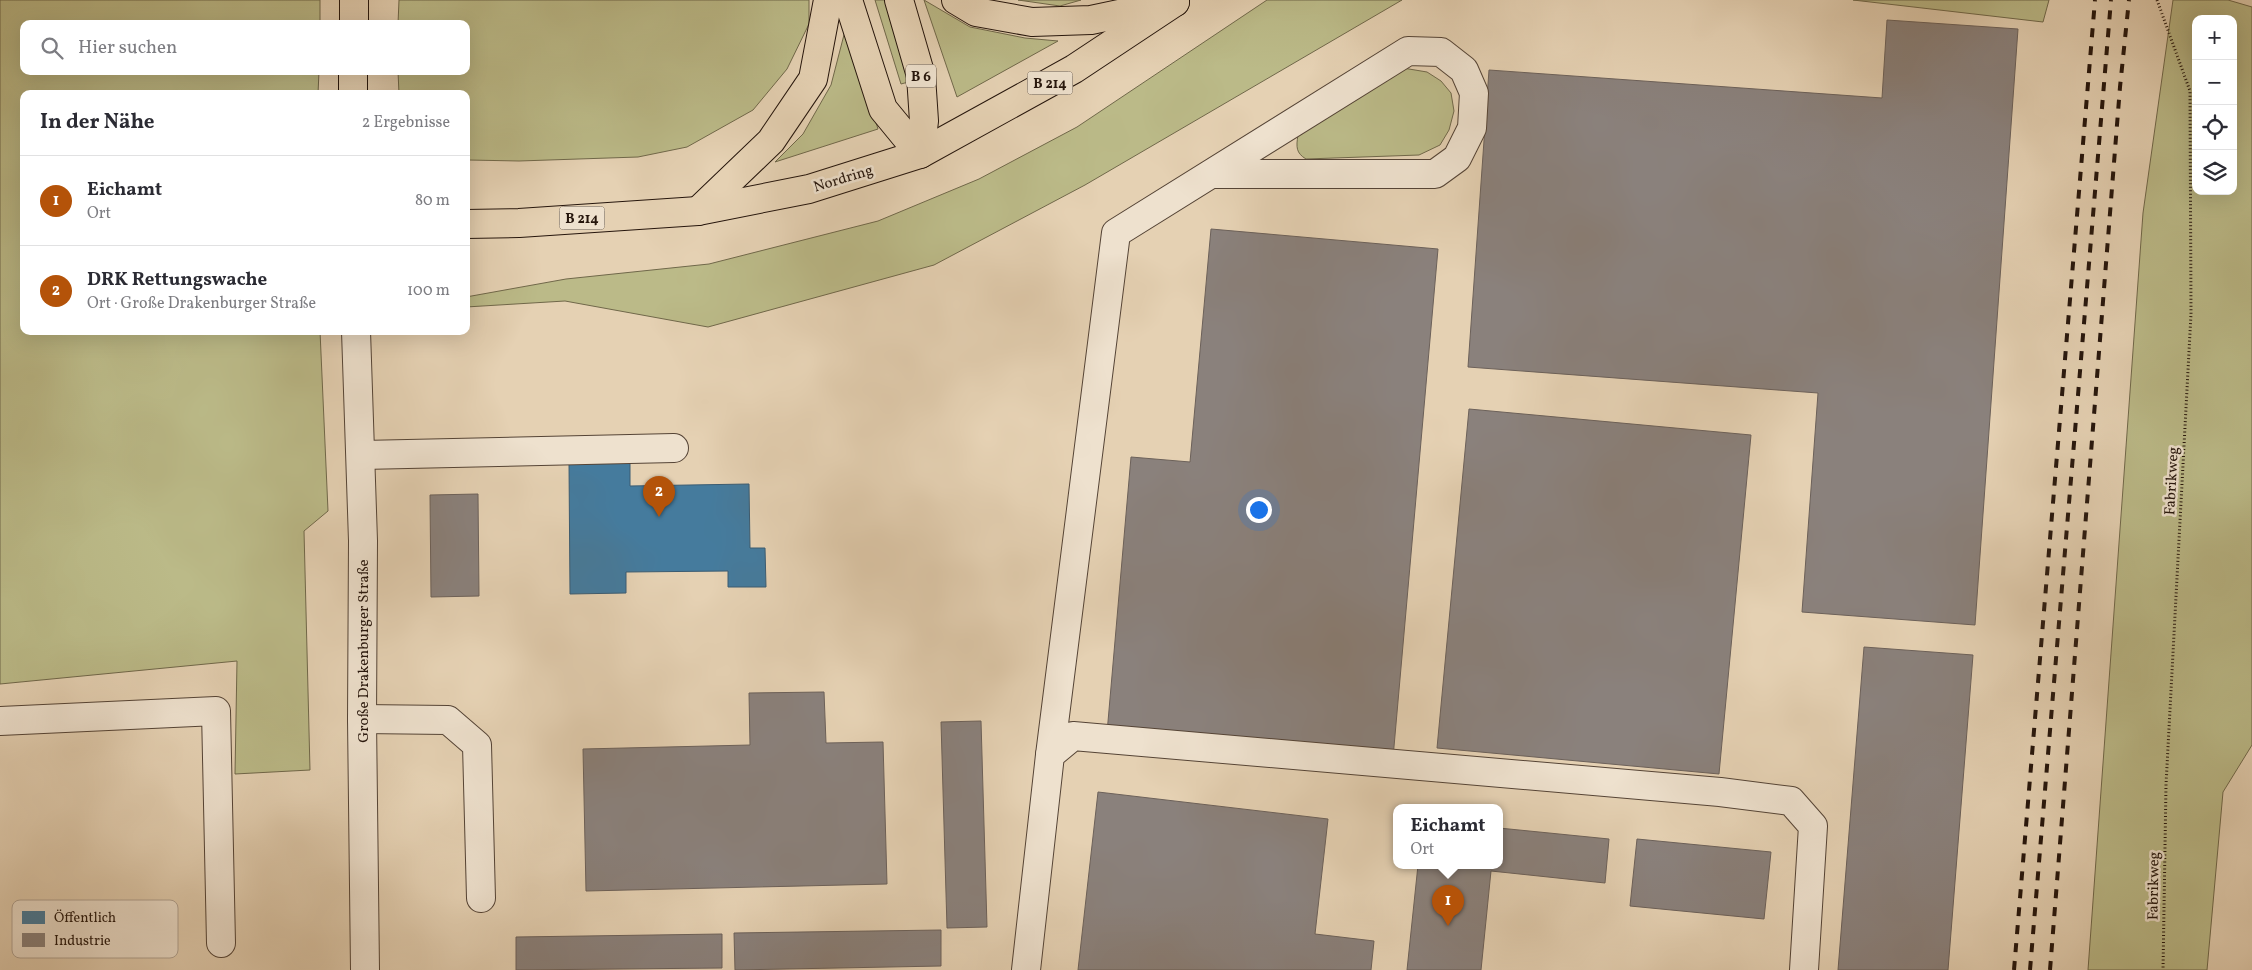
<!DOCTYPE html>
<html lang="de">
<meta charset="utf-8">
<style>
body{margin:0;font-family:Vollkorn,serif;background:#f7f7f7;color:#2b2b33}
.controls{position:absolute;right:15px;top:15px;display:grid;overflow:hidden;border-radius:10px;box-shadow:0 5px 20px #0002}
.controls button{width:45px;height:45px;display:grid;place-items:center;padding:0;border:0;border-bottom:1px solid #e1e1e2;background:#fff;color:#2b2b33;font:25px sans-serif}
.you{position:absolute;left:1258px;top:509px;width:18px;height:18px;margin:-12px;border:4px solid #fff;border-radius:50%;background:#1a73e8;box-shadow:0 0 0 8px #1a73e833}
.badge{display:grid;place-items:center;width:32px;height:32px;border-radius:50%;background:#b45309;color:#fff;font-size:16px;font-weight:700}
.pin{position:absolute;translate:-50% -41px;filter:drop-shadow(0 1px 2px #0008)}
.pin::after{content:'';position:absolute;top:26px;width:18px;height:15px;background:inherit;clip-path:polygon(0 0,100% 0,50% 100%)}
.popup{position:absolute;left:1393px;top:804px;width:110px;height:65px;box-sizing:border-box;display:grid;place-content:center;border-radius:10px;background:#fff;filter:drop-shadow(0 1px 4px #0005);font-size:16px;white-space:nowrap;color:#7c7c81}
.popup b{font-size:19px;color:#2b2b33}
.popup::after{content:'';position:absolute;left:50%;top:100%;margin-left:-10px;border:10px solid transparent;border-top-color:#fff}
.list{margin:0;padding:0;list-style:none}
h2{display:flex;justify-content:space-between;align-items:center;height:65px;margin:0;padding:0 20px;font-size:21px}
h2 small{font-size:16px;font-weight:400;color:#7c7c81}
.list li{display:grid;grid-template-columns:32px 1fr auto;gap:15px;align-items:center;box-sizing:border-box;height:90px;padding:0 20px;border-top:1px solid #e1e1e2}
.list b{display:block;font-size:19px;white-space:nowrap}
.list p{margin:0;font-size:16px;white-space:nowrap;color:#7c7c81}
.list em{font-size:16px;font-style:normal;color:#7c7c81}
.icon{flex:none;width:28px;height:28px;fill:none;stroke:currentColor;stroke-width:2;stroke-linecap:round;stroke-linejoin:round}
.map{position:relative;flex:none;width:2252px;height:970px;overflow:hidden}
.search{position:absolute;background:#fff;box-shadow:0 5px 20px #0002;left:20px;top:20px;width:450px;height:55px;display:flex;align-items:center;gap:12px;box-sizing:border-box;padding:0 18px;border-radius:10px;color:#7c7c81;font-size:19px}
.panel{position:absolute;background:#fff;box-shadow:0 5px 20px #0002;left:20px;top:90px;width:450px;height:245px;border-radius:10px}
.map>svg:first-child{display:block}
</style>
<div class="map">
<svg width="2252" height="970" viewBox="0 0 2252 970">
<rect width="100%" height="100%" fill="#e5d1b3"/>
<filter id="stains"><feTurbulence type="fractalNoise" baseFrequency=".004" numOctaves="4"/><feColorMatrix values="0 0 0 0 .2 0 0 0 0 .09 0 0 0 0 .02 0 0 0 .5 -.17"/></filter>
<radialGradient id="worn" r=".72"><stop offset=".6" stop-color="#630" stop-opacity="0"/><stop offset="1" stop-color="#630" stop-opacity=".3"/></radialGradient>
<!-- green -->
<g fill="#bbba88" stroke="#70684a" fill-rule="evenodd">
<polygon points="0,0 320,0 320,24 24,24 24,71 319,71 318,94 24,94 24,331 320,331 328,511 304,531 310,770 235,774 237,661 0,684"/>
<polygon points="399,0 809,0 809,24 787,69 753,110 687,147 638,157 519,161 468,160 466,159 466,94 399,94 398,71 466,71 466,24 398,24"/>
<polygon points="875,0 886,0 912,81 901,84"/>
<polygon points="924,0 970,27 1025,38 1058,41 957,97"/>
<polygon points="1018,0 1081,0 1060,6"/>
<polygon points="1267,0 1402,0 1085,185 934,265 708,327 565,301 466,307 466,297 566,279 709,264 878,221 979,179 1077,127"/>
<polygon points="1853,0 2049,0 2043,22"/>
<path d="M2173,0H2228L2252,7V745L2223,792L2207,970H2088L2143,213ZM2196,19H2233V191H2196Z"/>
<polygon points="846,27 878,129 775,162 803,134 831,85"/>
<path d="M1403,68L1427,72L1441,81L1451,93L1454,111L1449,130L1440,145L1419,155L1306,159C1296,153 1296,147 1298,135Z"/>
</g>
<!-- public -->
<polygon fill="#457b9d" stroke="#3b5c72" points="630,462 630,486 749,484 750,548 765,548 766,587 728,587 728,571 626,572 626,593 570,594 569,463"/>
<!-- industry -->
<g fill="#8a817c" stroke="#6c615a">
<polygon points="1887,20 2018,29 1975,625 1802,612 1818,393 1468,367 1489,70 1882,98"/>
<polygon points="1211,229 1438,249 1393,758 1107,733 1131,457 1190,462"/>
<polygon points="1469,409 1751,435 1719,774 1437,748"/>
<polygon points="478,494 479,596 431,597 430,495"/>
<polygon points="1864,647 1973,655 1948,970 1838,970"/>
<polygon points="824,692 826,743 883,742 887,884 586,891 583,749 750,745 749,693"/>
<polygon points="981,721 987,927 947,928 941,722"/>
<polygon points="1098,792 1328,819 1315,934 1374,941 1371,970 1078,970"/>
<polygon points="1499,828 1609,839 1605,883 1491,871 1481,970 1407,970 1418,865 1499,865"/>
<polygon points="1637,839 1771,852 1764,919 1630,906"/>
<polygon points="941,930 941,966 735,970 734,933"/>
<polygon points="722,934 722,968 516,970 516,937"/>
</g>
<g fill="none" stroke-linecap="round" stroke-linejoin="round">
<!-- minor casing -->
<g stroke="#554436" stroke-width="30">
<g id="minor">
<polyline points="356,331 363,541 362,719 365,970"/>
<polyline points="362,455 674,448"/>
<polyline points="362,719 448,720 477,745 481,898"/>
<polyline points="0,721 216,711 221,943"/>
<polyline points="1050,755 1116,233 1408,51 1441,52 1464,70 1474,93 1472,128 1457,158 1435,174 1211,174"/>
<polyline points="1026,970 1050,755 1073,736 1720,792 1791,801 1813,826 1804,970"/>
</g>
</g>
<!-- major casing -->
<g stroke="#25150c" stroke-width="30">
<g id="major">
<polyline points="354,24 354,0"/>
<polyline points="353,94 353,71"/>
<polyline points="466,224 519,223 698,211 809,189 920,154 1074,69 1175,2"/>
</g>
</g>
<!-- highway casing -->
<g stroke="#25150c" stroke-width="30">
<g id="highway">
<polyline points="848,0 883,109 920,154"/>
<polyline points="899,0 921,76 924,121 920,154"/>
<polyline points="956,0 976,12 1032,22 1091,20 1175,2"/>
<polyline points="698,211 771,141 813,79 828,0"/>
</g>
</g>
<!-- path -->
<polyline stroke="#25150c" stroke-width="3" stroke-dasharray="1 2.5" stroke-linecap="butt" points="2157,0 2190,91 2191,314 2166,785 2163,970"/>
<!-- minor -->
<use href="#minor" stroke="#eee1ce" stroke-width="28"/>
<!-- major -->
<use href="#major" stroke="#e5d1b3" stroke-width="28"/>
<!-- highway -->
<use href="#highway" stroke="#e5d1b3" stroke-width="28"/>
<!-- rail -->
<g stroke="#25150c" stroke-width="4" stroke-dasharray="9 9" stroke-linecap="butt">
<polyline points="2014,970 2095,0"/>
<polyline points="2030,970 2111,0"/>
<polyline points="2050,970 2120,87 2129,0"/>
</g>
</g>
<g text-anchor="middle" stroke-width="5" stroke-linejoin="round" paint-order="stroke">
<!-- shield labels -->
<g fill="#eee1ce" stroke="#615246" stroke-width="1">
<rect x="906" y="64.5" width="30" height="23" rx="4"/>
<rect x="1027.5" y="71.5" width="45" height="23" rx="4"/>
<rect x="559.5" y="206.5" width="45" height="23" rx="4"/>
</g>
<g font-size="14" font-weight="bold" fill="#25150c">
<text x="921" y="81">B 6</text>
<text x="1050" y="88">B 214</text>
<text x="582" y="223">B 214</text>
</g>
<!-- street labels -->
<g font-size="15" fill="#25150c" stroke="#eee1ce">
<text transform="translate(843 178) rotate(-17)" y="5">Nordring</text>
<text transform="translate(2171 481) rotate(-87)" y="5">Fabrikweg</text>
<text transform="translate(363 651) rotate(-90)" y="5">Große Drakenburger Straße</text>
<text transform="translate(2153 886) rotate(-89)" y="5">Fabrikweg</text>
</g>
</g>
<!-- legend -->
<rect x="12" y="900" width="166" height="58" rx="8" fill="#eee1ce" stroke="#b2a494" stroke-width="1"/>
<rect x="22" y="911" width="23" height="13" fill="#457b9d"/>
<rect x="22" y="933" width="23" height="14" fill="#8a817c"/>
<g font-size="14" fill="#25150c">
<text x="54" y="922">Öffentlich</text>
<text x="54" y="945">Industrie</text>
</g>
<rect width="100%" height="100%" filter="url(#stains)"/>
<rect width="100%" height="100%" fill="url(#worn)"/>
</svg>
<div class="controls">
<button>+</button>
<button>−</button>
<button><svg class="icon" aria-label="locate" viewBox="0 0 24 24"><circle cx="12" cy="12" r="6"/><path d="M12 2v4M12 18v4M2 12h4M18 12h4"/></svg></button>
<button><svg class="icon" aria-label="layers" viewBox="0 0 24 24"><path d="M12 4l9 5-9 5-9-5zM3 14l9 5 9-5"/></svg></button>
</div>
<div class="you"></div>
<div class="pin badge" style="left:1448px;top:926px">1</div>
<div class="popup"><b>Eichamt</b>Ort</div>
<div class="pin badge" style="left:659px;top:517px">2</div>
<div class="search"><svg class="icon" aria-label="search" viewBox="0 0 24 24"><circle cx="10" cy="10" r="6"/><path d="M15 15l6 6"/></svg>Hier suchen</div>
<section class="panel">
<h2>In der Nähe<small>2 Ergebnisse</small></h2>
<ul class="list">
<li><span class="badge">1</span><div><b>Eichamt</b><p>Ort</p></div><em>80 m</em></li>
<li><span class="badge">2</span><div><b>DRK Rettungswache</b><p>Ort · Große Drakenburger Straße</p></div><em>100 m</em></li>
</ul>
</section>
</div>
